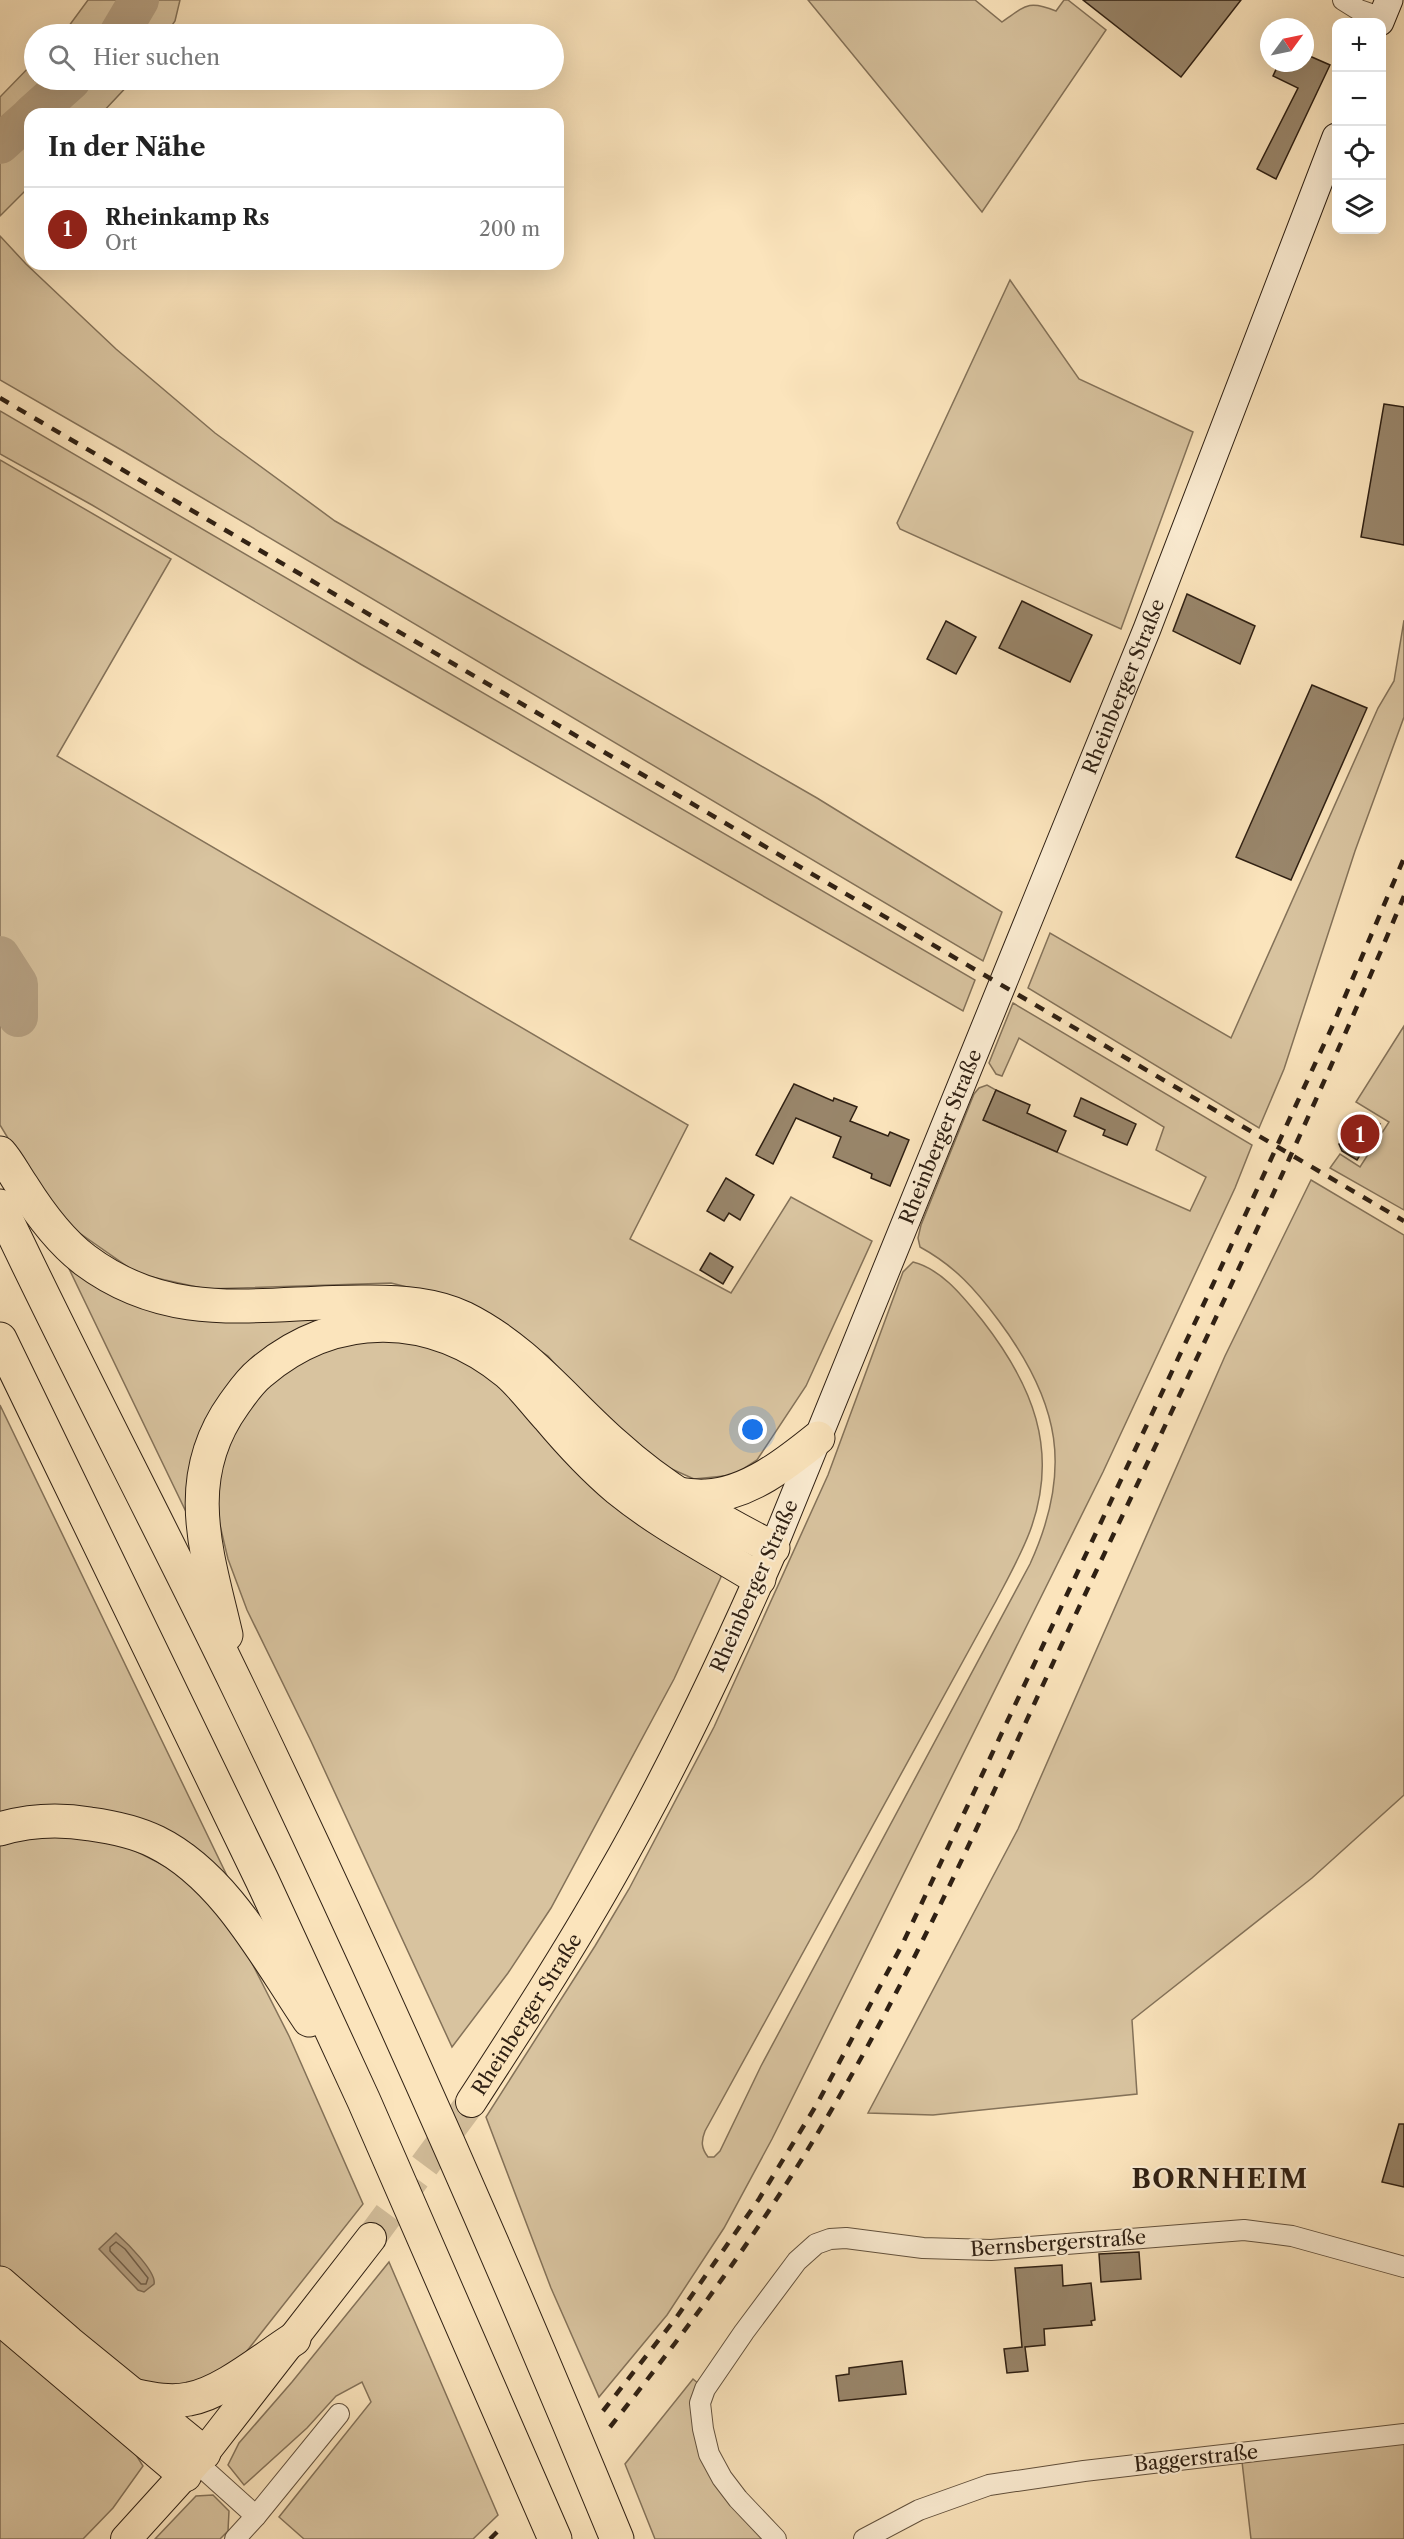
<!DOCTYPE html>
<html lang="de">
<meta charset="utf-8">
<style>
body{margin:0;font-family:"Libre Caslon Text",serif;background:#f2f2f2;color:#222}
.controls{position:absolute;right:18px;top:18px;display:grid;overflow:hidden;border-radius:12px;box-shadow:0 6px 24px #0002}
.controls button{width:54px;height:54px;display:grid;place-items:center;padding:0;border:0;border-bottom:2px solid #e0e0e0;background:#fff;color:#222;font:30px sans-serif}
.compass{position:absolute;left:1260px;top:18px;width:54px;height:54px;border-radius:50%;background:#fff;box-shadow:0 6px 24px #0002;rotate:57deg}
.you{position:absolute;left:753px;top:1430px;width:21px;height:21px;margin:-15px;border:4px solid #fff;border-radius:50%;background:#1a73e8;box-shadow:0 0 0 9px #1a73e833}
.badge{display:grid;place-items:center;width:39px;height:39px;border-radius:50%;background:#8f2418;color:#fff;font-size:20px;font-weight:700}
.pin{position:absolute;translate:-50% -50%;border:3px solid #fff;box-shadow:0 2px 6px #0006}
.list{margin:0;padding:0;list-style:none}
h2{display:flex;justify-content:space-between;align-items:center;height:78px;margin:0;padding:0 24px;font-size:26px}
h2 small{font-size:20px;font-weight:400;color:#767676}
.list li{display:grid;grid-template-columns:39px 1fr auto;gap:18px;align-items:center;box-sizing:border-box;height:84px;padding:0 24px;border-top:2px solid #e0e0e0}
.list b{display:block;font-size:22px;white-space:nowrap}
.list p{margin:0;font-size:20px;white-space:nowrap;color:#767676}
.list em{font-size:20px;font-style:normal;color:#767676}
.icon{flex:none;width:33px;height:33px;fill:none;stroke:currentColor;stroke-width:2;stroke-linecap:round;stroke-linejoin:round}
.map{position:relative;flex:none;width:1404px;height:2539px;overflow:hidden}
.search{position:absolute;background:#fff;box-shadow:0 6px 24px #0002;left:24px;top:24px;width:540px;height:66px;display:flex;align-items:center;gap:15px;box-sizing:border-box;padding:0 21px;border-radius:33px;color:#767676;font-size:22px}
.panel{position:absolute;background:#fff;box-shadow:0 6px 24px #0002;left:24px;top:108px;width:540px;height:162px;border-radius:18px}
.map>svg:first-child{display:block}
</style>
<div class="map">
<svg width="1404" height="2539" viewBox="0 0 1404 2539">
<rect width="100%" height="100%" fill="#fbe4bc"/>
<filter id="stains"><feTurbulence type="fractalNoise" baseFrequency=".00333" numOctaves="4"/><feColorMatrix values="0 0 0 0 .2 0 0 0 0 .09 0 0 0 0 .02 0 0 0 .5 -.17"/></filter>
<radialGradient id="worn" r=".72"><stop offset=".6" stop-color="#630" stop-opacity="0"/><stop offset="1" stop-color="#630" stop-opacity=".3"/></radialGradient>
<!-- green -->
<g fill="#d8c39f" stroke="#847259" stroke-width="1.5">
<polygon points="88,0 180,0 175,21 166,34 63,34"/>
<path d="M808,0H975L1002,22C1026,5 1029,0 1056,11L1064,0H1068L1106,30L982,212Z"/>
<polygon points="34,62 34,80 133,80 101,114 30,114 30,186 0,216 0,97"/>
<polygon points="0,236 26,264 116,349 215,433 335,521 817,798 1002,912 983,961 125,452 0,380"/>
<polygon points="1010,280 1079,379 1193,432 1121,629 900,529 897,523"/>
<polygon points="0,411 975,980 963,1011 362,665 92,505 0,454"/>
<polygon points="0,460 171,559 57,756 688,1125 630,1239 731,1293 791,1197 872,1241 806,1386 757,1460 734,1475 694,1479 656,1462 567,1378 548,1356 468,1302 391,1283 206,1289 138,1274 68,1225 26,1168 0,1125"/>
<polygon points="1404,620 1404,717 1355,851 1284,1069 1259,1128 1028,988 1050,933 1231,1038 1378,708 1394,681"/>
<path d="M1013,1003L1252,1145L1235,1188L1103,1472L772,2139L724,2228L667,2315L599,2397L551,2288L486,2117L595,1946L629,1889L714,1727L828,1475L903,1272L913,1262C942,1269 964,1298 982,1320C1032,1384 1060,1450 1030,1531C1021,1555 1008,1578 996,1601L705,2131C701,2141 701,2148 708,2157H714L720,2151L761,2066L1030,1564C1073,1470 1060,1403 999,1321C976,1290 955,1266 920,1247L918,1238L921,1225L974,1094L979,1088L987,1085L996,1090L984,1120L1190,1211L1206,1177L1156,1150L1164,1127L1019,1038L1002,1076L996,1074L989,1063Z"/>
<polygon points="1404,1026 1404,1210 1330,1168 1340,1154 1360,1167 1389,1122 1356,1102"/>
<polygon points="1311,1180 1404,1235 1404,1795 1312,1878 1132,2020 1137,2094 933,2115 868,2113 1018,1829 1225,1356"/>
<polygon points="60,1250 124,1290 367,1307 268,1352 189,1518"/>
<polygon points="361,1339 424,1342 481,1369 716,1568 721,1577 674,1679 551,1908 508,1973 452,2047 311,1741 247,1610 228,1559 219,1521 217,1481 223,1450 255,1396 301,1359"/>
<polygon points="0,1405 230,1882 136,1821 0,1818"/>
<polygon points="106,1836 179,1873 230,1920 289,2036 363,2204 239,2361 201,2384 151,2386 110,2366 0,2272 0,1844 24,1837"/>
<polygon points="389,2262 498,2515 473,2539 304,2539 279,2517 371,2402 362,2382 336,2396 307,2428 244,2485 228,2465 239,2443 292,2382"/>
<polygon points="0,2333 133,2450 143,2466 113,2508 83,2539 0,2539"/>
<polygon points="693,2379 705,2389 709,2454 776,2539 655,2539 625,2464"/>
<polygon points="1404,2434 1404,2539 1251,2539 1241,2453"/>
<polygon points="213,2495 229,2511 228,2531 220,2539 155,2539 196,2496"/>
</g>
<!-- water -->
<path fill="#b6a183" stroke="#806d56" stroke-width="1.5" d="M116,2233C126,2242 157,2272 154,2284L144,2292L138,2290L99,2249Z"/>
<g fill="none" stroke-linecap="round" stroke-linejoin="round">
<!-- shore -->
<polygon stroke="#72604b" stroke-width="1.5" points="116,2242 125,2249 148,2278 146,2284 141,2284 110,2251 110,2247"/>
<!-- river -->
<g stroke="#b6a183" stroke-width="40">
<polyline points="119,34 139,0"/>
<polyline points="33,114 71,80"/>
<polyline points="0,144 30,117"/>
<polyline points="0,956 18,984 18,1017"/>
</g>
</g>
<!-- building -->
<g fill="#99866b" stroke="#2f2013" stroke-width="1.5">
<polygon points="1083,0 1241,0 1181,77"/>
<polygon points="1305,54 1330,65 1276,179 1257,169 1298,88 1273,76 1279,63 1305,63"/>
<polygon points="1384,404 1404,407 1404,545 1361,537"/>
<polygon points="1187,594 1255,626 1240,664 1173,631"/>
<polygon points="1022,601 1092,635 1070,682 999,648"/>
<polygon points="946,621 976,637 956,674 927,659"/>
<polygon points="1312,685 1367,708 1291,880 1236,857"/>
<polygon points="794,1084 833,1101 834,1098 857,1107 850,1121 888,1136 890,1132 909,1140 890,1186 871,1178 872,1174 833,1157 841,1137 796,1118 773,1164 756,1155"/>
<polygon points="996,1090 1030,1105 1027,1113 1066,1131 1057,1152 983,1120"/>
<polygon points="1081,1098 1136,1124 1127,1145 1103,1135 1105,1130 1074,1116"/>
<polygon points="1365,1115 1380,1124 1357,1160 1342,1151 1339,1144 1357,1116"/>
<polygon points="726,1178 754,1195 740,1220 729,1213 724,1221 707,1211"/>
<polygon points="710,1253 733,1267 723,1284 700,1270"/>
<polygon points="1399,2124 1404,2124 1404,2187 1382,2182"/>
<polygon points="1139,2252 1141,2279 1101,2282 1099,2254"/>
<polygon points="1062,2265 1063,2286 1091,2283 1095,2320 1091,2321 1092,2325 1044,2329 1045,2345 1025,2347 1028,2371 1007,2373 1004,2349 1022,2347 1015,2268"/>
<polygon points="902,2361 906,2394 839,2401 836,2376 849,2374 849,2368"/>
</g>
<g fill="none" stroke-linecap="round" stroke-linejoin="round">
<!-- primary-tunnel -->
<polyline stroke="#d2bd9a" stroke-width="30" stroke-dasharray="30 15" stroke-linecap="butt" points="371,2238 471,2102"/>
<!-- street casing -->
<g stroke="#62513d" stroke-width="22">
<g id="street">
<polyline points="1343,0 1359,10 1382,18"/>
<polyline points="196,2462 256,2516 235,2539"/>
<polyline points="256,2516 339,2414"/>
<polyline points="776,2539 738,2499 722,2478 709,2454 703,2429 700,2403 705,2389 744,2332 797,2261 816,2244 830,2239 846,2238 923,2248 991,2250 1244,2230 1292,2236 1404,2267"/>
<polyline points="864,2539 919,2510 989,2485 1084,2471 1404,2434"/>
</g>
</g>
<!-- secondary casing -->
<g stroke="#2f2013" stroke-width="29">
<g id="secondary">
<polyline points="1380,22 1389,0"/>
<path id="s1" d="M773,1548L1147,629L1336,137"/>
</g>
</g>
<!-- primary casing -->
<g stroke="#2f2013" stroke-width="32">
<g id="primary">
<path id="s2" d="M471,2102C519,2028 567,1954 610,1878C671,1772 724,1660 773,1548"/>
<polyline points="126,2539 204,2453 371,2238"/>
</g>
</g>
<!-- highway casing -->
<g stroke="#2f2013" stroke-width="35">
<g id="highway">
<path d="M0,1153C9,1163 15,1176 23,1187C40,1214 60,1241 85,1260C176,1328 267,1300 370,1302C401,1302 435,1304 464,1318C525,1348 565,1401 615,1445C662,1488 716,1519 773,1548"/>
<path d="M0,1206C77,1369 161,1527 239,1689C374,1969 499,2252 617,2539"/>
<polyline points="0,1339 262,1880 364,2101 555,2539"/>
<path d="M677,1494C687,1495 696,1497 706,1496C748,1494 787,1463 818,1438"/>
<path d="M226,1635C207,1553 180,1479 234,1404C242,1393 249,1382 260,1373C336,1308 432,1311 508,1373C523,1386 535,1403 548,1417C569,1442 592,1467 618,1489C661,1524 712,1550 759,1579"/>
<path d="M0,1829C30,1820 60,1819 90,1824C112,1827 136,1832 156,1842C225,1876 267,1958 309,2020"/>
<polyline points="0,2283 69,2343 204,2453"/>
<polyline points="0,2318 185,2475"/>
<path d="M133,2395C152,2399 170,2403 189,2399C223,2393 264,2358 294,2339"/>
</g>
</g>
<!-- street -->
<use href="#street" stroke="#fcedd3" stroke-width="20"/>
<!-- secondary -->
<use href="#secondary" stroke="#fcedd3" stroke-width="27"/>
<!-- primary -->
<use href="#primary" stroke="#fbe4bc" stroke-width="30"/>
<!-- highway -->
<use href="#highway" stroke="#fbe4bc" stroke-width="33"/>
<!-- rail -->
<g stroke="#2f2013" stroke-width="4.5" stroke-dasharray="10 10" stroke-linecap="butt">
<polyline points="0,398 1404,1221"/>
<polyline points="603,2411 676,2318 759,2199 817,2104 902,1945 1223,1263 1332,1027 1404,858"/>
<path d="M610,2427C691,2325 763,2227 829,2114C929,1945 1006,1761 1090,1584C1198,1356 1307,1129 1404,896"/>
<polyline points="490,2539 497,2532"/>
</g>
</g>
<g text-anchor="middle" stroke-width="4.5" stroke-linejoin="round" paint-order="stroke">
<!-- street labels -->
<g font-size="20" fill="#2f2013" stroke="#fcedd3">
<text dy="7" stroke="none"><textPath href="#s1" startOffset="930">Rheinberger Straße</textPath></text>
<text dy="7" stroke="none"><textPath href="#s1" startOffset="444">Rheinberger Straße</textPath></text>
<text transform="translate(754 1586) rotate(-66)" y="7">Rheinberger Straße</text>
<text dy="7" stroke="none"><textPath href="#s2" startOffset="104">Rheinberger Straße</textPath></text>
<text transform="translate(1058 2243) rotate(-4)" y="7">Bernsbergerstraße</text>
<text transform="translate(1196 2458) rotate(-6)" y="7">Baggerstraße</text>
</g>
<!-- district labels -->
<g font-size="26" font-weight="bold" letter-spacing="1.5" fill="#2f2013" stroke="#fcedd3">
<text x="1220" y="2188">BORNHEIM</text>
</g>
</g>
<rect width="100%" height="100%" filter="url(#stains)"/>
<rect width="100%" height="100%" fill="url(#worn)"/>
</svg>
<div class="controls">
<button>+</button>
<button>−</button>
<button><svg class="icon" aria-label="locate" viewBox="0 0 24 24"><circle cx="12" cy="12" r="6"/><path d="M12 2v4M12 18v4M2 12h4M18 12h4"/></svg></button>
<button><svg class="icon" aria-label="layers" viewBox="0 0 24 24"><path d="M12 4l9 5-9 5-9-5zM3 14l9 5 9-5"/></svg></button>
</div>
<svg class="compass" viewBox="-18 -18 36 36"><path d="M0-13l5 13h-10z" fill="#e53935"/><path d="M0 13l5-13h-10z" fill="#767676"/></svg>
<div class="you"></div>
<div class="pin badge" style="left:1360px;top:1134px">1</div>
<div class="search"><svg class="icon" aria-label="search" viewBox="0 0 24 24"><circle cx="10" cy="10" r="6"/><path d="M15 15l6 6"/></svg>Hier suchen</div>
<section class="panel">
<h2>In der Nähe<small></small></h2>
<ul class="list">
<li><span class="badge">1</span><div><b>Rheinkamp Rs</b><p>Ort</p></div><em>200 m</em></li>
</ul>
</section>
</div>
